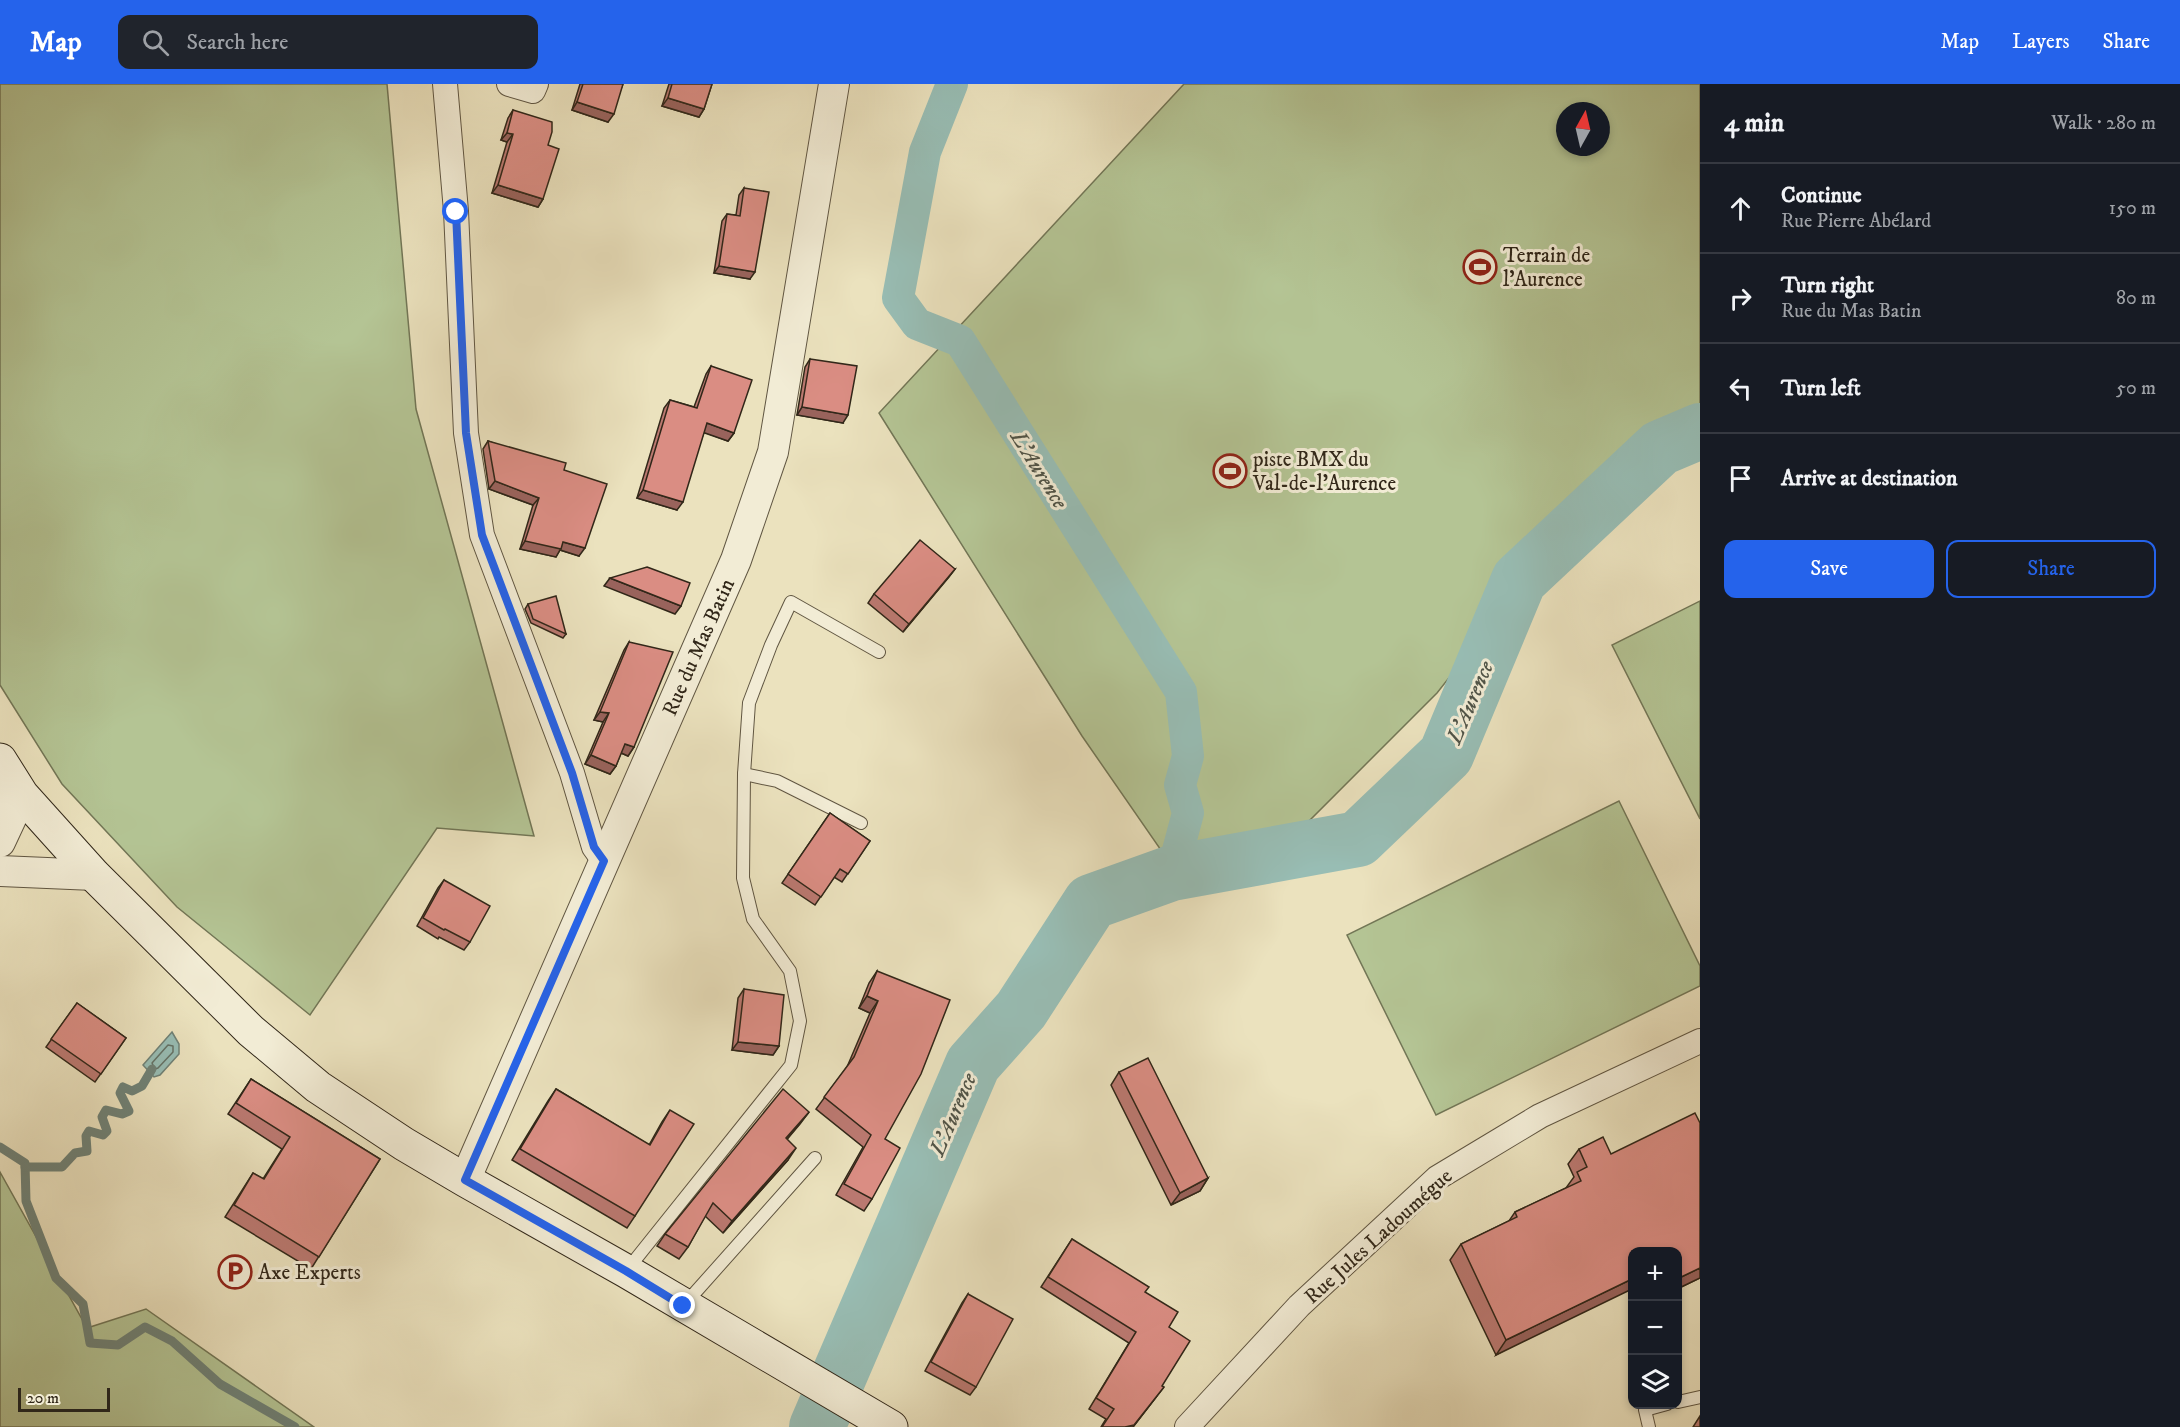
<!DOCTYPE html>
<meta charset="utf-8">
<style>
body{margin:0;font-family:"IM FELL DW Pica",serif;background:#20242c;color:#f1f3f6}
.controls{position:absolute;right:18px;bottom:18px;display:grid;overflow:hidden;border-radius:12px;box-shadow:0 3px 9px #0003}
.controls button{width:54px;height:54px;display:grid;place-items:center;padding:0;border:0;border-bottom:2px solid #363941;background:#171b24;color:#f1f3f6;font:30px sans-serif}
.compass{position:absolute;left:1556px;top:18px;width:54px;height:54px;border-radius:50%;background:#171b24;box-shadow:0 3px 9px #0003;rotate:8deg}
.scale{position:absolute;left:18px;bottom:15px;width:92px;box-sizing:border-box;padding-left:6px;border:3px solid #312719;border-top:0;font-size:16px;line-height:21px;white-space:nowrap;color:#312719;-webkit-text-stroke:4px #f2ecd5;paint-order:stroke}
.stop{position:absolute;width:18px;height:18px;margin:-14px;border:4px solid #2563eb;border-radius:50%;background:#fff}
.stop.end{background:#2563eb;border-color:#fff;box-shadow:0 2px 6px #0008}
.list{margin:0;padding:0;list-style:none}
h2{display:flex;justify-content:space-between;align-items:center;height:78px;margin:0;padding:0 24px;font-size:26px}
h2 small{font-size:20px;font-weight:400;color:#9ea1a6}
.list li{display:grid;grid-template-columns:39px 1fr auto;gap:18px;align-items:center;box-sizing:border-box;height:90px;padding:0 24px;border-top:2px solid #363941}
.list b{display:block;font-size:22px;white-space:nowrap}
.list p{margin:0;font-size:20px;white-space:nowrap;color:#9ea1a6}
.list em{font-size:20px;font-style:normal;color:#9ea1a6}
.actions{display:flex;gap:12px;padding:18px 24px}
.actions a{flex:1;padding:14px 0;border:2px solid #2563eb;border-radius:12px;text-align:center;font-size:21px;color:#2563eb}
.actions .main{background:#2563eb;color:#fff}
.icon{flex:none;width:33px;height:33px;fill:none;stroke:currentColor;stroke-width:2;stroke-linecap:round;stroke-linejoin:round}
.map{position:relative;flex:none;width:1700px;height:1343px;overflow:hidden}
header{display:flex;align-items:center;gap:36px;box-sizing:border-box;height:84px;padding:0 30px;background:#2563eb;color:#fff}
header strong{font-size:28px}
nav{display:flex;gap:33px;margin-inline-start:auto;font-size:21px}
.search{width:420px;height:54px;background:#20242c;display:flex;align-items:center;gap:15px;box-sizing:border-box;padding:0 21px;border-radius:12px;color:#9ea1a6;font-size:22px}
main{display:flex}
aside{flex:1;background:#171b24}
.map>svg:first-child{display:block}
</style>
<header>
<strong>Map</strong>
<div class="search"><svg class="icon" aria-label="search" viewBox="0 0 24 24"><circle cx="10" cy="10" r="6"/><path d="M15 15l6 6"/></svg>Search here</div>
<nav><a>Map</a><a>Layers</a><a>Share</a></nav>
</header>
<main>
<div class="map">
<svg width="1700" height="1343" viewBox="0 0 1700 1343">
<rect width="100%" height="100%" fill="#ebe2be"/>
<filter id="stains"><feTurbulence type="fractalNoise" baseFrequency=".00333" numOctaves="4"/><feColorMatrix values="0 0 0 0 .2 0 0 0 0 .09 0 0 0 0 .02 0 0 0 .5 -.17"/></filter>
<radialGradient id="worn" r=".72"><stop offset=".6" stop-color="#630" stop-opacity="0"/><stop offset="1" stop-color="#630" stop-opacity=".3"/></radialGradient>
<!-- green -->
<g fill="#b4c494" stroke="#727656" stroke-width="1.5" fill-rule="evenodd">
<polygon points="0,0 387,0 416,325 534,752 437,744 310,931 177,823 62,700 0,601"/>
<path d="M1184,0H1700V327L1625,371L1437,609L1308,738L1165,772L1082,652L879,329ZM1565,27H1601V63H1565Z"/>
<polygon points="1700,517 1700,735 1612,561"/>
<polygon points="1619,717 1700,882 1700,902 1436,1031 1347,851"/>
<polygon points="0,1088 87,1244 146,1225 314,1343 0,1343"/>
</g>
<!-- water -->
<polygon fill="#98bdb4" stroke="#6f8176" stroke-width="1.5" points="172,948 179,960 179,970 160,991 154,993 143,981"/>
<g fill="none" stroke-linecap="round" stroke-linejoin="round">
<!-- shore -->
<polygon stroke="#647266" stroke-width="1.5" points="168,961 173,962 173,968 158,984 155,985 152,979"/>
<!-- stream -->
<g stroke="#6f8176" stroke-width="9">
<polyline points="0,1063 25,1079 26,1117 56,1194 83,1220 90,1259 118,1261 145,1243 172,1257 220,1300 295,1343"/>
<polyline points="25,1083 62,1083 75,1069 87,1067 86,1052 89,1047 103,1051 107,1047 102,1033 106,1026 122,1030 129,1027 120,1009 123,1003 132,1007 142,1002 152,985"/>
</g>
<!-- canal -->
<polyline stroke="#98bdb4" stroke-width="32" points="952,0 925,68 898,214 917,240 960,257 1181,608 1188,672 1180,701 1188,729 1172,789"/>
<!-- river -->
<polyline stroke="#98bdb4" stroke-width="56" points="817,1343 973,980 1021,926 1091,818 1172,789 1358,755 1446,671 1519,496 1660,364 1700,347"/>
<!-- service casing -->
<g stroke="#605642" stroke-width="14">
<g id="service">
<polyline points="744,690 777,697 861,739"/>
<polyline points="627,1186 791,981 800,937 790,887 753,835 743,794 744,690 749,619 771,561 791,518 879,568"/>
<polyline points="684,1221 815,1074"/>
<polyline points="1678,1318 1700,1313"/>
<polyline points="1649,1343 1645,1326 1667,1320"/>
</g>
</g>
<!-- minor casing -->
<g stroke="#605642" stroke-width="26">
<g id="minor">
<polyline points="445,0 456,127 466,349 482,451 572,689 594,763 604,777"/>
<polyline points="509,0 533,7 536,0"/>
<polyline points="1187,1343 1299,1222 1437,1094 1540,1032 1700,957"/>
</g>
</g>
<!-- tertiary casing -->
<g stroke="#605642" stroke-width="32">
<g id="tertiary">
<polyline points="0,710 22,711 0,758"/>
<polyline points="0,787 94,791"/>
<polyline points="465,1096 736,476 773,368 834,0"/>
</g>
</g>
<!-- secondary casing -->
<g stroke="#312719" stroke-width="35">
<polyline id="secondary" points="0,676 22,711 94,791 251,947 318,1003 404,1060 465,1096 626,1187 891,1343"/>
</g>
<!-- service -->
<use href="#service" stroke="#f2ecd5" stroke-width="12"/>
<!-- minor -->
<use href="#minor" stroke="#f2ecd5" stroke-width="24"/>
<!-- tertiary -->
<use href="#tertiary" stroke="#f2ecd5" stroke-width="30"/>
<!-- secondary -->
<use href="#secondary" stroke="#f2ecd5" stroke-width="33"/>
</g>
<!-- wall -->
<g fill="#bb7971" stroke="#312719" stroke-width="1.5">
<polygon points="580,0 623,0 608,38 572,26"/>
<polygon points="669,0 712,0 704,25 699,33 662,22"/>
<polygon points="513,26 548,61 543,115 538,123 492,109 507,58 501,56 508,34"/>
<polygon points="744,104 750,195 714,189 722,137 727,130 736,131 739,111"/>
<polygon points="810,275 843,339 797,331 805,283"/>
<polygon points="711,282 734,349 728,357 704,348 677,426 637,414 664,324 670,316 694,323 706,290"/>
<polygon points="488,357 564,386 579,472 560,466 556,473 520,465 533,421 489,405 483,365"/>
<polygon points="955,485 903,548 868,519 874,510"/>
<polygon points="528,520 566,550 563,554 531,539 525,525"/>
<polygon points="629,558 634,663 628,672 621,669 616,682 610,690 585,680 603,638 594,636 624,566"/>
<polygon points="830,729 870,757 842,798 834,793 815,821 782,799"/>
<polygon points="444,796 470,858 464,866 439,853 438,855 417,842 438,804"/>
<polygon points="877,887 885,1055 872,1115 864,1127 836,1111 863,1063 816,1025 847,983 870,929 859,924 869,899"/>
<polygon points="744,905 779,962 773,971 732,966 738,914"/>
<polygon points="77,919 126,954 95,998 46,963"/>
<polygon points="1119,988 1208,1094 1200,1107 1171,1121 1111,1001"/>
<polygon points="251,995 380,1075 311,1185 225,1133 253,1089 263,1095 282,1065 228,1030"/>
<polygon points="556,1005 649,1061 662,1038 670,1026 635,1132 627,1144 512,1076 548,1017"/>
<polygon points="809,1028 787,1055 788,1076 723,1149 705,1132 688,1163 679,1175 657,1162 665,1150"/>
<polygon points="1579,1065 1611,1070 1700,1194 1677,1205 1677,1167 1496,1271 1450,1176 1461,1160 1509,1137 1515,1128 1566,1104 1574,1093 1568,1080"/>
<polygon points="1072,1155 1145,1208 1169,1243 1162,1302 1156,1313 1133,1343 1101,1343 1106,1335 1089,1325 1129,1259 1041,1203"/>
<polygon points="968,1210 976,1303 970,1311 925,1287 962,1219"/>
<polygon points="1700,1332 1700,1343 1693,1343"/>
</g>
<!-- shaded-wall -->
<g fill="#99635c" stroke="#312719" stroke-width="1.5">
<polygon points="668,14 704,25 699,33 662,22"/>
<polygon points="577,18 614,30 608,38 572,26"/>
<polygon points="507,49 513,50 507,58 501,56"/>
<polygon points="498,101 543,115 538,123 492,109"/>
<polygon points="719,182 755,188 750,195 714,189"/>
<polygon points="802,323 848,331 843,339 797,331"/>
<polygon points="707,339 734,349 728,357 702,348"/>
<polygon points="495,397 539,414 533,421 489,405"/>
<polygon points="643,406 683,418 677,426 637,414"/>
<polygon points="525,457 563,458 585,464 579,472 560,466 556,473 520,465"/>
<polygon points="955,485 949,493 903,548 909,540"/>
<polygon points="610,494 681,522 675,530 604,502"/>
<polygon points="600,628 609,629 603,638 594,636"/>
<polygon points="625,660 634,663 628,672 619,668"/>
<polygon points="591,671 616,682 610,690 585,680"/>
<polygon points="867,912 878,917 870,929 859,924"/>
<polygon points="738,958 779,962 773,971 732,966"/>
<polygon points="809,1028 800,1040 778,1066 786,1054"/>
<polygon points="796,1064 788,1076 723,1149 732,1137"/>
<polygon points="1208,1094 1200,1107 1171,1121 1180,1109"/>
<polygon points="1700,1184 1700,1194 1677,1205 1677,1195"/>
<polygon points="1632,1195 1632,1205 1496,1271 1506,1256"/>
<polygon points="1164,1303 1133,1343 1125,1343"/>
</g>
<!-- building -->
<g fill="#da8d83" stroke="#312719" stroke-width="1.5">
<polygon points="583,0 623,0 614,30 577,18"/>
<polygon points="672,0 712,0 704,25 668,14"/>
<polygon points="513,26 552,38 552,48 548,61 559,65 543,115 498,101 513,50 507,49"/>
<polygon points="744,104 769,108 755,188 719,182 727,130 740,132"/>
<polygon points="810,275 857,282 848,331 802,323"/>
<polygon points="711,282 752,296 734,349 707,339 683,418 643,406 670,316 697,324"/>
<polygon points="488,357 566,379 564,386 607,400 585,464 563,458 561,465 525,457 539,414 495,397"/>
<polygon points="920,456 955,485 909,540 874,510"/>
<polygon points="647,483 690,499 681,522 610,494"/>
<polygon points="556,512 566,550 533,535 528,520"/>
<polygon points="629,558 673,568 634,663 625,660 616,682 591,671 609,629 600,628"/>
<polygon points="830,729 870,757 848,790 840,785 821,813 788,790"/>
<polygon points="444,796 490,822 470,858 445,845 444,846 423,834"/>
<polygon points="877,887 950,916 921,990 885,1055 900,1064 872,1115 844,1100 871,1051 824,1013 854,973 878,917 867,912"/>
<polygon points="744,905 784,911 779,962 738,958"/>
<polygon points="77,919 126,954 101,990 51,955"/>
<polygon points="1148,974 1208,1094 1180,1109 1119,988"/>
<polygon points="251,995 380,1075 319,1173 234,1121 253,1089 264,1095 290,1053 236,1019"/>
<polygon points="556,1005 650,1061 670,1026 694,1040 635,1132 520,1065"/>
<polygon points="783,1005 809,1028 786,1054 796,1064 732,1137 713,1119 688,1163 665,1150"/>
<polygon points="1695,1029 1700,1039 1700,1184 1677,1195 1677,1167 1632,1167 1632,1195 1506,1256 1461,1160 1517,1133 1515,1128 1581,1097 1577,1088 1587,1083 1579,1065 1603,1053 1611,1070"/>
<polygon points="1072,1155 1149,1203 1145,1208 1178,1228 1169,1243 1190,1257 1162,1302 1164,1303 1134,1341 1125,1343 1102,1343 1114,1325 1096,1314 1136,1248 1048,1193"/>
<polygon points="968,1210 1013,1235 976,1303 931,1278"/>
</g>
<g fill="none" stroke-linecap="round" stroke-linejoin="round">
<!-- route -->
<polyline stroke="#2563eb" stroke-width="8" points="456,128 466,349 482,451 572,689 594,763 604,777 465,1096 626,1187 683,1222"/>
</g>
<!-- icons -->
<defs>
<g id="stadium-ring" transform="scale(1.725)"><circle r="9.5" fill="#f2ecd5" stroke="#8f2418" stroke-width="1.5"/><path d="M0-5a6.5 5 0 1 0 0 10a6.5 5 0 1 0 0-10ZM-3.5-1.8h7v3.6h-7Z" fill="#8f2418"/></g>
<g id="parking-ring" transform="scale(1.725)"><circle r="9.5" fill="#f2ecd5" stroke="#8f2418" stroke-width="1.5"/><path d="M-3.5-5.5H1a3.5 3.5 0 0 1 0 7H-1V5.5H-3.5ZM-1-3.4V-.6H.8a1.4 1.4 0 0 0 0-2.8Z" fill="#8f2418"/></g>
</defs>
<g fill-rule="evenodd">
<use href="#stadium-ring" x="1480" y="183"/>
<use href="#stadium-ring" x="1230" y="387"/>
<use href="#parking-ring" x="235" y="1188"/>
</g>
<g text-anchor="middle" stroke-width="6" stroke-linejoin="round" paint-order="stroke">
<!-- poi labels -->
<g font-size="21" fill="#312719" stroke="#f2ecd5" text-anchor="start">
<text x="1503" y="178">Terrain de<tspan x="1503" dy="24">l'Aurence</tspan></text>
<text x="1253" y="382">piste BMX du<tspan x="1253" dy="24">Val-de-l'Aurence</tspan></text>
<text x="258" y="1195">Axe Experts</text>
</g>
<!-- street labels -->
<g font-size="21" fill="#312719" stroke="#f2ecd5">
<text transform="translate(698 563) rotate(-66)" y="7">Rue du Mas Batin</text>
<text transform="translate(1378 1152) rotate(-42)" y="7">Rue Jules Ladoumégue</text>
</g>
<!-- water labels -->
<g font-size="22" font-style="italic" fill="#505448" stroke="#f2ecd5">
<text transform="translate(1040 385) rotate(58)" y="8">L'Aurence</text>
<text transform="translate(1469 618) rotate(-67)" y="8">L'Aurence</text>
<text transform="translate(952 1030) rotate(-67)" y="8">L'Aurence</text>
</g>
</g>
<rect width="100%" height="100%" filter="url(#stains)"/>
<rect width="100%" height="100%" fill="url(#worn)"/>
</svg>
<div class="controls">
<button>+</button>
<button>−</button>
<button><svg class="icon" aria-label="layers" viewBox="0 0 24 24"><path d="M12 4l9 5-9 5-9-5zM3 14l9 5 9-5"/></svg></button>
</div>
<svg class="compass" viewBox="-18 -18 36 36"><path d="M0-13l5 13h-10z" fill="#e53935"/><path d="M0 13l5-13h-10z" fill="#9ea1a6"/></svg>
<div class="scale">20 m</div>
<div class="stop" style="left:456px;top:128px"></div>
<div class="stop end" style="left:683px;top:1222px"></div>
</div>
<aside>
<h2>4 min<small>Walk · 280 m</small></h2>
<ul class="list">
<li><svg class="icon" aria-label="ahead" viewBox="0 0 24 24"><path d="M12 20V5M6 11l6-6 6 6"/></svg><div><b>Continue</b><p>Rue Pierre Abélard</p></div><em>150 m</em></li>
<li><svg class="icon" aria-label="right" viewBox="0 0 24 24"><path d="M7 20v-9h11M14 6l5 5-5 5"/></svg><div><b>Turn right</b><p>Rue du Mas Batin</p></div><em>80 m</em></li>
<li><svg class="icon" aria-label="left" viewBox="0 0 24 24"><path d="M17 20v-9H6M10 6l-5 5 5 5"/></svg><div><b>Turn left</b></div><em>50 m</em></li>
<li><svg class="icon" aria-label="arrive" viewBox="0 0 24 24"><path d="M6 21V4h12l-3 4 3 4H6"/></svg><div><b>Arrive at destination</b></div></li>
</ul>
<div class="actions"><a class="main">Save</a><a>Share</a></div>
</aside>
</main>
